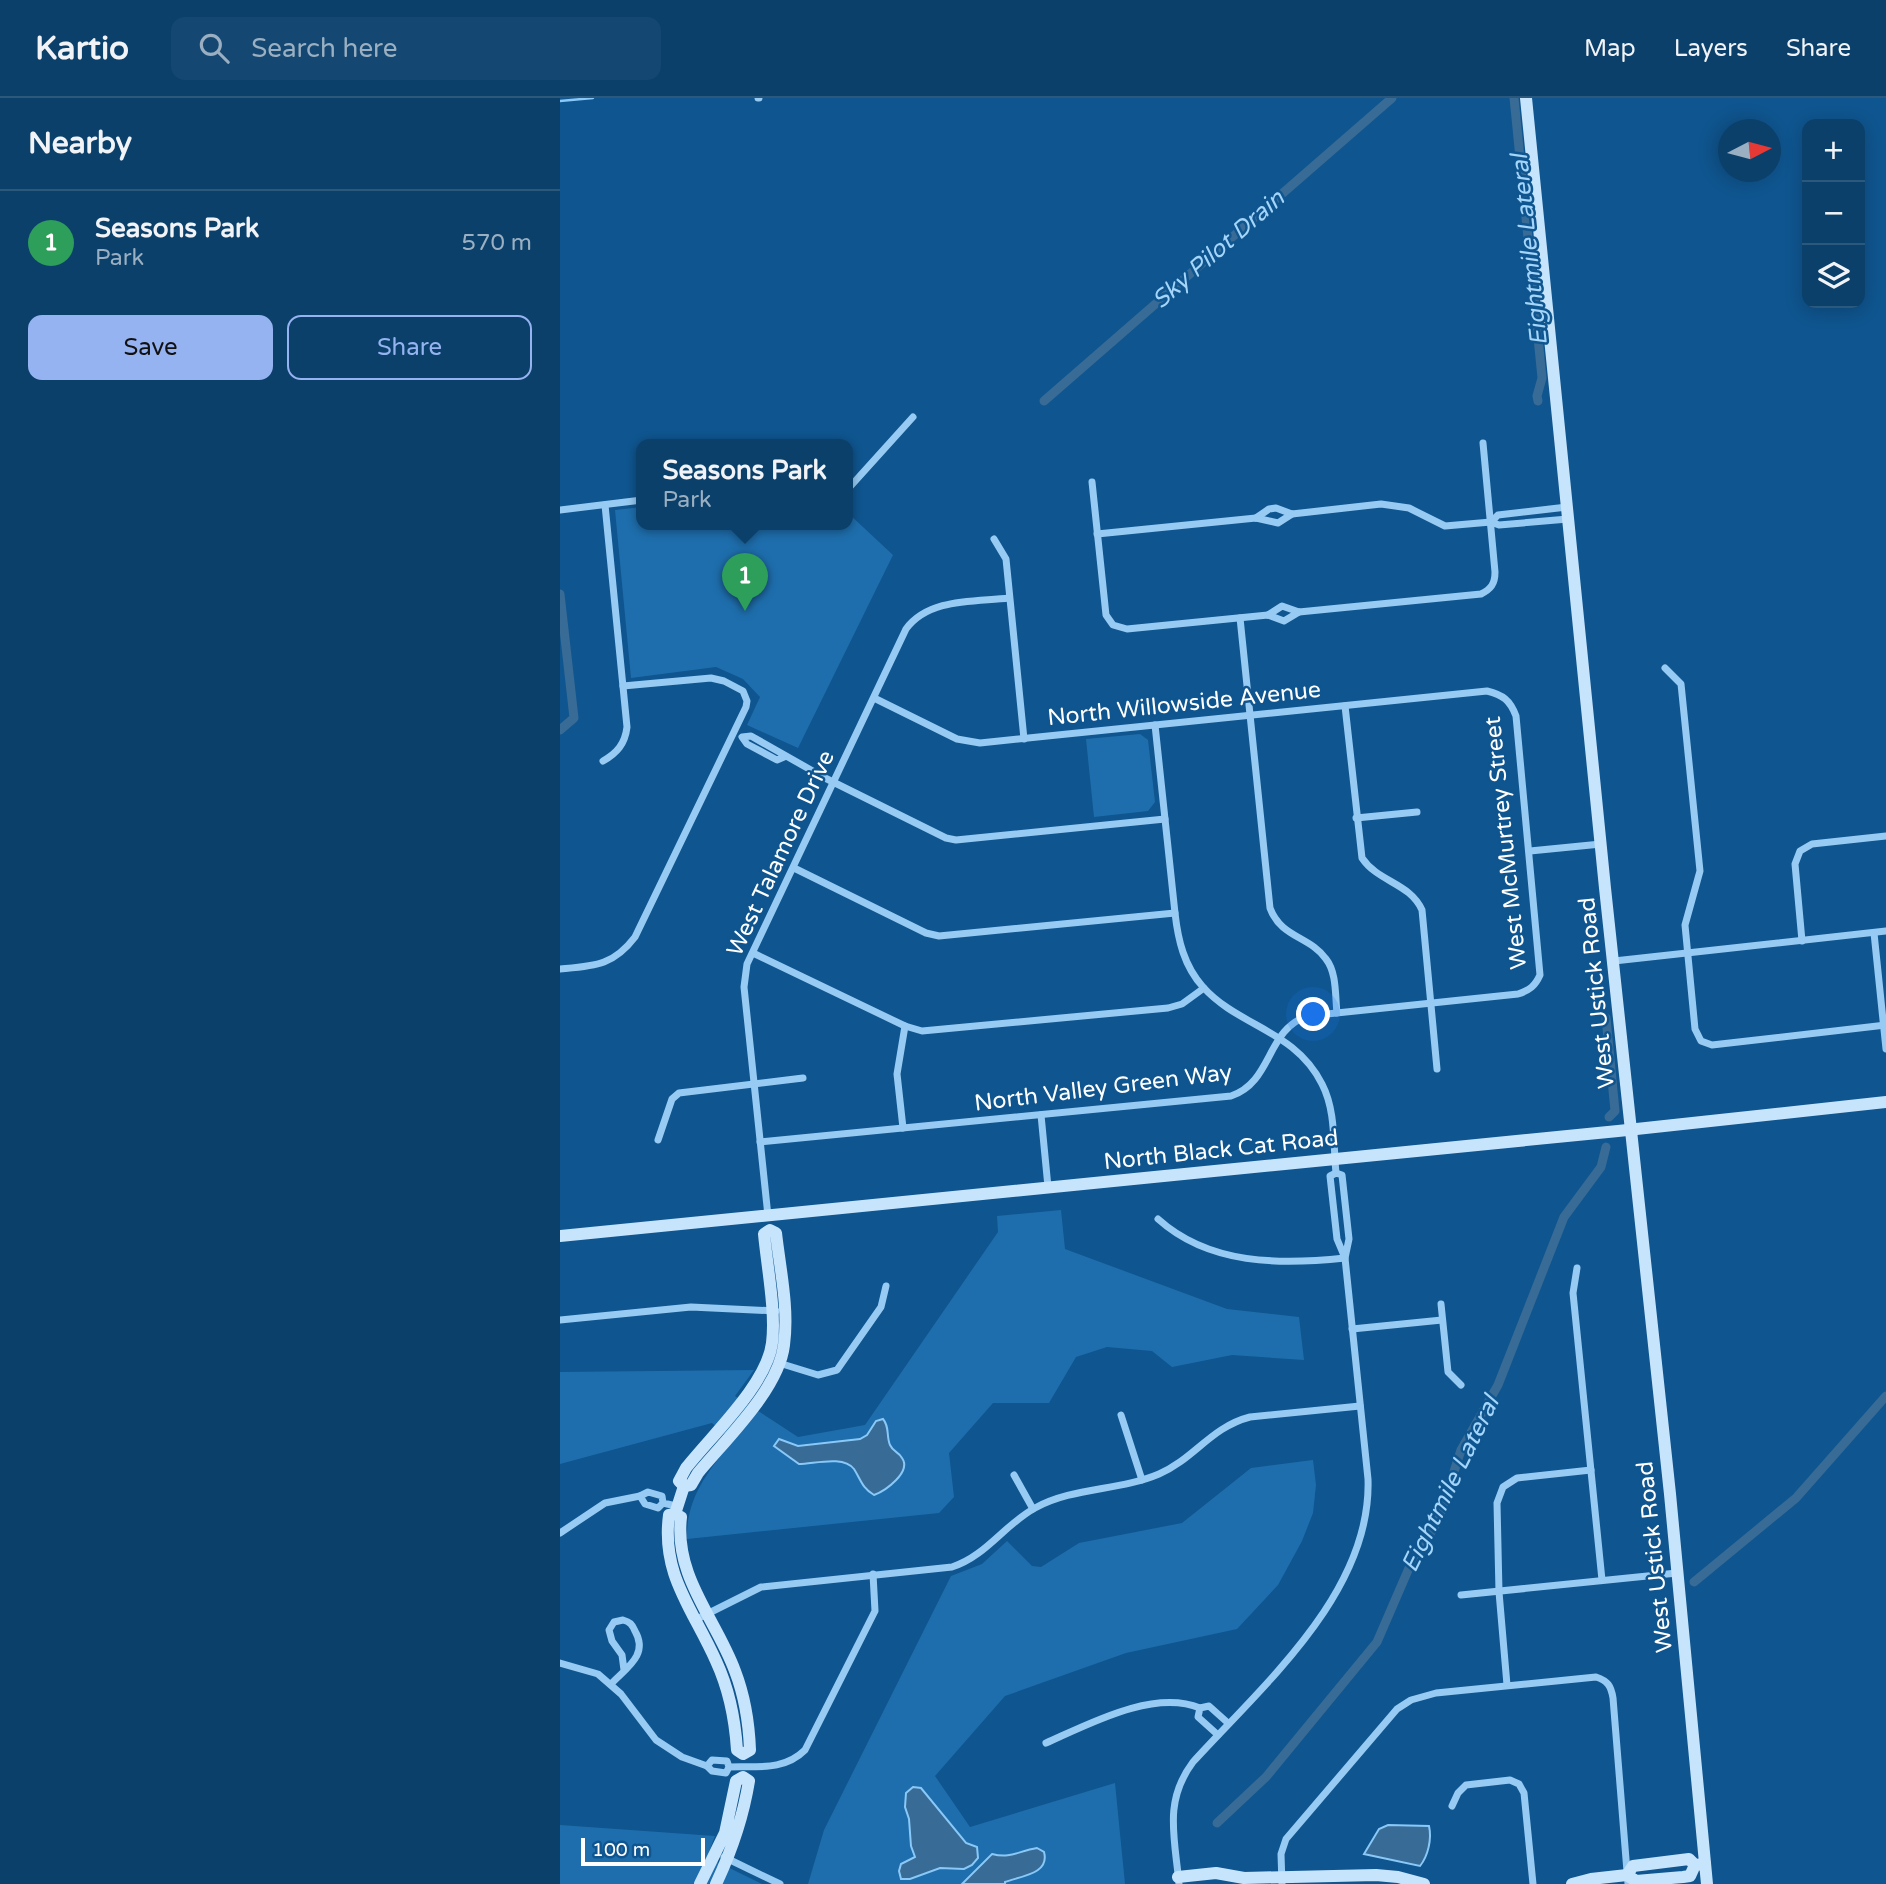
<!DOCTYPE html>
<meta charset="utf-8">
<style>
body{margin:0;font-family:"Varela Round",sans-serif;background:#144771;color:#f1f3f6}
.controls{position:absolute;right:21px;top:21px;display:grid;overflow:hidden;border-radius:14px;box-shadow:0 4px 18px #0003}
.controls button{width:63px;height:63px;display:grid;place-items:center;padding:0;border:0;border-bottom:2px solid #2b597e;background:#0b406b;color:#f1f3f6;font:35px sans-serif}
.compass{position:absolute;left:1158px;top:21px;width:63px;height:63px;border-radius:50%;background:#0b406b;box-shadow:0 4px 18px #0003;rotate:84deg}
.scale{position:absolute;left:21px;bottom:18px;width:124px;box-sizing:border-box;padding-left:7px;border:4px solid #fff;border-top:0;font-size:19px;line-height:24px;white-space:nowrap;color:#fff;-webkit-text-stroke:5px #0f558f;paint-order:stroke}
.you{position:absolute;left:754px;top:917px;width:24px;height:24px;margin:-18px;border:5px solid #fff;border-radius:50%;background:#1a73e8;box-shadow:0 0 0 10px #1a73e833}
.badge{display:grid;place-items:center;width:46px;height:46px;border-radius:50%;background:#95b2f1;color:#fff;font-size:23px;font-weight:700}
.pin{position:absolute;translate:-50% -58px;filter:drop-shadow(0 2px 4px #0008)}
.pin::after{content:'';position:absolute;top:37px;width:24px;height:21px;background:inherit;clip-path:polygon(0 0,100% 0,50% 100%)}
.popup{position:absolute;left:76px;top:341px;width:217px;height:91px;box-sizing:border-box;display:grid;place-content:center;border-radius:14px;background:#0b406b;filter:drop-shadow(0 2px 5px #0005);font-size:23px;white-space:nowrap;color:#9aafc1}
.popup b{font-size:26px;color:#f1f3f6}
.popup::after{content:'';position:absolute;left:50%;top:100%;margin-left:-14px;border:14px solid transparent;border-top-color:#0b406b}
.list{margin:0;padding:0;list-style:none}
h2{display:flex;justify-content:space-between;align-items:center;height:91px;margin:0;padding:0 28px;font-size:30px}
h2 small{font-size:23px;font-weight:400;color:#9aafc1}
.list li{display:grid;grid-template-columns:46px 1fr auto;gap:21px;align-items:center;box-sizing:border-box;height:105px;padding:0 28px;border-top:2px solid #2b597e}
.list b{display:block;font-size:26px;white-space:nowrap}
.list p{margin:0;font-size:23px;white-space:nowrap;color:#9aafc1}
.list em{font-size:23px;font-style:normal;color:#9aafc1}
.actions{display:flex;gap:14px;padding:21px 28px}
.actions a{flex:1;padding:16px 0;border:2px solid #95b2f1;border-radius:14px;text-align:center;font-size:24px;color:#95b2f1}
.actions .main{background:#95b2f1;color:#111}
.icon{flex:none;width:38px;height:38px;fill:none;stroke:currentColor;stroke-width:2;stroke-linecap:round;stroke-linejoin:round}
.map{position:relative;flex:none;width:1326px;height:1786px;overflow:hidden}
header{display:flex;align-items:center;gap:42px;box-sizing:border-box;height:98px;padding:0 35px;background:#0b406b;border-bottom:2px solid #2b597e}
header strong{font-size:33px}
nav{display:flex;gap:38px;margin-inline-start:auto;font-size:24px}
.search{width:490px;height:63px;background:#144771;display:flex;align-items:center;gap:18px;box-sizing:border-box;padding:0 24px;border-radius:14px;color:#9aafc1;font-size:26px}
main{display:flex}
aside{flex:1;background:#0b406b}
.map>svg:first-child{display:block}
</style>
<header>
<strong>Kartio</strong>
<div class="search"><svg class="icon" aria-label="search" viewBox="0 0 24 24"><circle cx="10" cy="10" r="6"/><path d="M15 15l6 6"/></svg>Search here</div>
<nav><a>Map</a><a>Layers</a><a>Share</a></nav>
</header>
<main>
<aside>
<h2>Nearby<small></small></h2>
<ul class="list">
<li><span class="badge" style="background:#2e9e5b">1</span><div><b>Seasons Park</b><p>Park</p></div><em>570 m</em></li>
</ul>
<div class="actions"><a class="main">Save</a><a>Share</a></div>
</aside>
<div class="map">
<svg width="1326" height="1786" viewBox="0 0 1326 1786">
<rect width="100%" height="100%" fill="#0f558f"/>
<!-- green -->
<g fill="#1e6ead">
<polygon points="82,409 82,427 288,427 288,415 333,457 238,650 187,627 200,599 183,581 156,569 71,580 55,412"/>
<polygon points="580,636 588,642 595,704 588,713 534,719 526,641"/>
<path d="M501,1112L505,1151L667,1211L739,1219L744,1262L672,1257L612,1269L592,1253L547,1249L516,1259L489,1305H433L389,1355L394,1399L379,1415L127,1441C126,1400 148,1373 173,1343L152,1325L0,1366V1274L194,1272L175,1298L238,1339L305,1327L438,1134L437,1118Z"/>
<polygon points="753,1362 756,1387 753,1415 742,1443 718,1487 677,1531 566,1555 445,1598 375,1678 410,1729 555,1685 565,1786 248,1786 264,1732 391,1478 422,1466 447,1443 472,1468 481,1469 519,1445 622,1425 691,1370"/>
<polygon points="0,1727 155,1738 147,1759 202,1786 0,1786"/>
</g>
<!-- water -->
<g fill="#386b95" stroke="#89c8f7" stroke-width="2">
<path d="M323,1321C330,1329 326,1338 330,1347C333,1354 339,1354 342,1360C352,1374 325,1393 314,1397C302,1390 301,1382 294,1371C283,1357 254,1366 239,1366L214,1348L219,1341L238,1348L300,1341L307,1337L316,1323Z"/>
<polygon points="353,1689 361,1690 406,1745 417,1749 418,1760 412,1767 404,1771 380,1770 350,1781 341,1781 339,1773 341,1766 355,1759 351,1748 349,1721 345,1709 346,1695"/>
<path d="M828,1727L869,1728C872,1741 868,1758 860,1768L804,1756L819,1731Z"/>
<path d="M477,1750L484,1754C490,1776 461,1778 445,1784V1786H402L432,1756C451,1761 458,1753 477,1750Z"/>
</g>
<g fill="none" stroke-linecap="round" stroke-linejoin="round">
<!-- stream -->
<polyline stroke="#89c8f7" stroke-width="2.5" points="0,3 33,0"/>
<!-- canal -->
<g stroke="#386b95" stroke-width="9">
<polyline points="954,0 982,280 977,298 978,303"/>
<polyline points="484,303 832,0"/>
<polyline points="0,496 14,620 0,632"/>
<polyline points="1046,920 1055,1013 1049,1019"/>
<polyline points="1134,1484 1236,1400 1326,1298"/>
<polyline points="657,1725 706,1679 817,1544 849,1470 878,1423 901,1352 938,1287 1004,1119 1041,1069 1046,1049"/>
</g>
<!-- street -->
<g stroke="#98cbf3" stroke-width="7">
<polyline points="198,0 199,0"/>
<polyline points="532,384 546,517 553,527 567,531 708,517 724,523 739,514"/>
<polyline points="288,391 353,319"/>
<polyline points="1007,409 938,417 931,424 939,427 1008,421"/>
<polyline points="0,412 82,402"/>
<polyline points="696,420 709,411 716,410 732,416 821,406 849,410 885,428 931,424"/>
<polyline points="537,436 696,420 718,425 732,416"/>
<polyline points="434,441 446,461 464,641"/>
<path d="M708,517L722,508L739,514L921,496C931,491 935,486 935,474L923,345"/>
<path d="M680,520L710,810C721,840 750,838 766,861C777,875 775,898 777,915"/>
<polyline points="1105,570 1121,586 1140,773 1125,827 1135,931 1141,943 1152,947 1326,927"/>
<path d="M785,608L802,760C818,784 850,785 862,812L877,971"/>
<path d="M595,627L615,815C618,842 624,868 643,889C679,929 735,932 762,986C776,1013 773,1046 776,1075"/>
<polyline points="224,659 217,662 187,646 182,639 191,638 265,680 386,740 396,742 605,721"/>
<path d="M43,663C57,655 65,646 67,629L45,407"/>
<polyline points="796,720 857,714"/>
<polyline points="970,753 1041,746"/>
<polyline points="234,770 366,835 379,838 615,815"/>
<polyline points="1314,835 1326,951"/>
<polyline points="1242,843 1235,766 1240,753 1252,746 1326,738"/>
<polyline points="193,855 345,928 362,933 608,910 622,906 644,890"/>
<polyline points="1054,863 1326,833"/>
<path d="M0,871C34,868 53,868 75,839L186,609L187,603L183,593L164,583L151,580L63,588"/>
<polyline points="481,1017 488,1089"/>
<polyline points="343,1030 337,976 345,928"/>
<polyline points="98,1042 112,1001 119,995 243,980"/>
<path d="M200,1044L671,998C713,984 706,931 748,918L958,896C970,892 975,888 980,877L956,618C950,602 943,597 927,593L420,645L397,641L314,600"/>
<path d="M208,1118L184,889L187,866L346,531C369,500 414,504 449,500"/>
<path d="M598,1121C649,1167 720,1167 785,1160"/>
<polyline points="1017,1170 1013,1195 1042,1482"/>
<polyline points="881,1206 888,1274 901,1287"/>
<polyline points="0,1222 131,1209 216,1213"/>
<polyline points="792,1231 882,1222"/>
<polyline points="219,1265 258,1277 277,1272 321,1209 326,1188"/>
<polyline points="561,1317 582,1382"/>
<polyline points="454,1377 473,1411"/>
<polyline points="103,1405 102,1398 88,1394 80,1398 85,1406 98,1410 103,1405 116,1408"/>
<polyline points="0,1435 45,1405 80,1398"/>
<polyline points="901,1497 1117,1475"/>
<path d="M135,1522L201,1489L392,1469C426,1458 444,1427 475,1410C513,1389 559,1393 599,1376C634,1361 651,1329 690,1319L800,1308"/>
<polyline points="0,1565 38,1576 61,1596 96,1642 122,1659 147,1668"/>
<path d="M51,1586C66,1570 89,1557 75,1533C72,1526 70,1524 63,1522L54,1524L49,1532L52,1543L62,1557L64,1572"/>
<polyline points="947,1587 939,1494 937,1405 943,1389 957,1380 1031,1372"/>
<polyline points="658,1637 638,1619 640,1610 649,1608 668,1625"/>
<path d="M486,1645C529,1626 593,1591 640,1610"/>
<path d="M169,1669L167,1663L152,1662L147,1668L152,1673L166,1675L169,1669C197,1668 224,1673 245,1652L315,1513L313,1476"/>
<polyline points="892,1708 898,1695 906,1687 950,1682 959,1686 964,1695 973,1786"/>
<polyline points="164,1759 220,1786"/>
<path d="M619,1786C615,1740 603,1704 633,1664C703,1587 812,1494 808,1381L785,1160L789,1141L782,1077L776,1075L770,1078L777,1141L785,1160"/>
<path d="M722,1786L721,1756L726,1741L837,1611L851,1602L876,1595L1036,1579C1048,1583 1051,1588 1053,1600L1068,1786"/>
</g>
<!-- secondary -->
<g stroke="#c7e4fd" stroke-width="12">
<polyline points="966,0 1045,790 1110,1396 1147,1786"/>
<path d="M210,1132L216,1135C220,1171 229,1210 224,1247C219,1291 166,1341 138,1375L131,1387L124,1388L119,1383L126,1370C152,1337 207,1286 212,1245C216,1214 207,1168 204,1136Z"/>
<polyline points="0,1138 1058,1033 1326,1004"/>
<path d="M115,1416L121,1419C114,1479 156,1521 175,1573C185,1599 189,1625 190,1652L183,1656L177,1652C175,1621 169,1591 156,1563C133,1511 101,1477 109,1417Z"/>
<polyline points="115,1416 124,1388"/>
<polyline points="1135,1767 1130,1778 1123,1779 1076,1783 1067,1777 1073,1768 1129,1761 1135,1767 1145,1766"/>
<polyline points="618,1779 656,1775 684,1780 816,1777 838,1779 864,1786"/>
<path d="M140,1786L165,1735L176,1683L183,1679L189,1683C183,1720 172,1752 156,1786"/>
<polyline points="1012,1786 1031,1781 1067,1777"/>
</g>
</g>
<g text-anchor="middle" stroke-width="5" stroke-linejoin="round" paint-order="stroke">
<!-- street labels -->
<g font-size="23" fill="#fff" stroke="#0f558f">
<text transform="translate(624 605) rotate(-6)" y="8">North Willowside Avenue</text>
<text transform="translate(945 745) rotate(-96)" y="8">West McMurtrey Street</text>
<text transform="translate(220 755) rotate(-65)" y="8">West Talamore Drive</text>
<text transform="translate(1036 895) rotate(-96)" y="8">West Ustick Road</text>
<text transform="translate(543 989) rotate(-7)" y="8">North Valley Green Way</text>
<text transform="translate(661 1051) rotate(-6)" y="8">North Black Cat Road</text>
<text transform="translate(1094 1459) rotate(-96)" y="8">West Ustick Road</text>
</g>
<!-- water labels -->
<g font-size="24" font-style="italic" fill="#a4d5fa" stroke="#0f558f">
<text transform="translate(658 151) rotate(-41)" y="8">Sky Pilot Drain</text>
<text transform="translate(969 152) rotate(-96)" y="8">Eightmile Lateral</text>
<text transform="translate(890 1386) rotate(-64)" y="8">Eightmile Lateral</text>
</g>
</g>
</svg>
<div class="controls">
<button>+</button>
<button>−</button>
<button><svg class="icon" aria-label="layers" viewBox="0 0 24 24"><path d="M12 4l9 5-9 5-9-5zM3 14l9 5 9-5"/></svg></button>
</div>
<svg class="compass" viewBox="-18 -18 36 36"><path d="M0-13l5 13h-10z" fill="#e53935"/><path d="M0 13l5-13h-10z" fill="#9aafc1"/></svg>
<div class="scale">100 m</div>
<div class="you"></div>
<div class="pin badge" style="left:185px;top:513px;background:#2e9e5b">1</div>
<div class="popup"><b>Seasons Park</b>Park</div>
</div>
</main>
